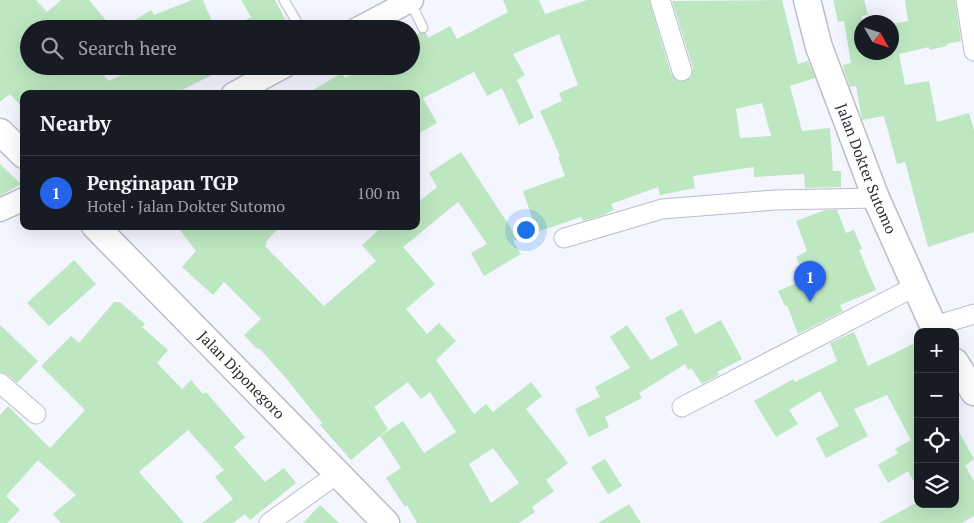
<!DOCTYPE html>
<meta charset="utf-8">
<style>
body{margin:0;font-family:"PT Serif",serif;background:#242831;color:#f1f3f6}
.controls{position:absolute;right:15px;bottom:15px;display:grid;overflow:hidden;border-radius:10px;box-shadow:0 5px 20px #0002}
.controls button{width:45px;height:45px;display:grid;place-items:center;padding:0;border:0;border-bottom:1px solid #363941;background:#171b24;color:#f1f3f6;font:25px sans-serif}
.compass{position:absolute;left:854px;top:15px;width:45px;height:45px;border-radius:50%;background:#171b24;box-shadow:0 5px 20px #0002;rotate:129deg}
.you{position:absolute;left:525px;top:229px;width:18px;height:18px;margin:-12px;border:4px solid #fff;border-radius:50%;background:#1a73e8;box-shadow:0 0 0 8px #1a73e833}
.badge{display:grid;place-items:center;width:32px;height:32px;border-radius:50%;background:#2563eb;color:#fff;font-size:16px;font-weight:700}
.pin{position:absolute;translate:-50% -41px;filter:drop-shadow(0 1px 2px #0008)}
.pin::after{content:'';position:absolute;top:26px;width:18px;height:15px;background:inherit;clip-path:polygon(0 0,100% 0,50% 100%)}
.list{margin:0;padding:0;list-style:none}
h2{display:flex;justify-content:space-between;align-items:center;height:65px;margin:0;padding:0 20px;font-size:21px}
h2 small{font-size:16px;font-weight:400;color:#9ea1a6}
.list li{display:grid;grid-template-columns:32px 1fr auto;gap:15px;align-items:center;box-sizing:border-box;height:75px;padding:0 20px;border-top:1px solid #363941}
.list b{display:block;font-size:19px;white-space:nowrap}
.list p{margin:0;font-size:16px;white-space:nowrap;color:#9ea1a6}
.list em{font-size:16px;font-style:normal;color:#9ea1a6}
.icon{flex:none;width:28px;height:28px;fill:none;stroke:currentColor;stroke-width:2;stroke-linecap:round;stroke-linejoin:round}
.map{position:relative;flex:none;width:974px;height:523px;overflow:hidden}
.search{position:absolute;background:#171b24;box-shadow:0 5px 20px #0002;left:20px;top:20px;width:400px;height:55px;display:flex;align-items:center;gap:12px;box-sizing:border-box;padding:0 18px;border-radius:28px;color:#9ea1a6;font-size:19px}
.panel{position:absolute;background:#171b24;box-shadow:0 5px 20px #0002;left:20px;top:90px;width:400px;height:140px;border-radius:10px}
.map>svg:first-child{display:block}
</style>
<div class="map">
<svg width="974" height="523" viewBox="0 0 974 523">
<rect width="100%" height="100%" fill="#f3f5ff"/>
<!-- building -->
<g fill="#bde7c1" fill-rule="evenodd">
<polygon points="0,0 36,0 47,12 61,0 89,0 113,29 29,29 29,66 95,66 109,81 141,66 230,66 174,94 24,94 24,109 10,94 0,102"/>
<polygon points="192,0 203,0 215,29 121,29 151,10 154,15"/>
<polygon points="241,0 275,0 290,29 230,29 251,17"/>
<path d="M503,0H539L545,14L587,0H649L671,74L680,82L691,78L693,68L672,1L782,0L798,64L808,61L815,78L790,86L802,131L830,128L833,171H841V187L805,188L804,174L754,177V167L693,176L695,188L660,195L658,187L611,204L614,210L603,215L583,221L581,217L537,232L523,191L565,176L558,157L560,156L540,111L562,101L559,93L578,85L559,34L513,54L525,75L517,80L534,118L519,125L502,88L487,96L474,72L423,98L437,123L416,135V94H306L342,73L345,78L369,66H411V37L419,33H426L428,38L450,26L457,39L508,12ZM762,103L771,136L740,138L736,109Z"/>
<polygon points="833,0 864,0 868,15 862,16 862,52 892,52 892,24 908,21 905,0 955,0 961,41 947,44 947,46 930,50 929,47 899,54 905,85 929,81 937,122 969,113 974,130 974,232 928,247 905,162 897,164 884,116 862,120 856,86 850,87 844,70 843,65 851,63 844,21 838,22"/>
<path d="M461,152L518,239L513,241L521,254L484,276L471,253L487,244L458,202L403,247L435,284L406,309L427,334L439,323L456,341L436,360L474,414L486,404L493,412L531,382L542,396L526,409L568,463L546,480L554,491L532,507L535,512L519,523H417L407,505L405,507L386,478L401,468L380,436L403,421L424,453L456,432L430,392L421,399L408,382L374,407L388,429L351,460L320,425L322,423L285,377L259,348L257,349L244,335L261,319L224,282L213,295L182,267L196,251L177,226H280L266,242L267,243L265,246L324,306L376,261L362,245L383,226H416V204L437,187L429,173ZM493,448L519,483L491,503L469,464Z"/>
<polygon points="0,164 21,184 0,196"/>
<polygon points="825,210 837,210 846,233 854,230 862,249 859,250 876,290 840,305 843,311 798,334 787,305 785,306 778,291 806,279 796,257 807,251 796,221"/>
<polygon points="74,260 96,284 49,326 27,303"/>
<polygon points="114,302 120,302 145,324 142,327 168,350 157,363 182,389 191,380 203,394 206,392 245,437 234,447 265,482 284,468 296,483 250,520 245,514 233,523 202,523 233,499 215,477 224,470 188,430 139,472 184,523 61,523 53,514 76,495 38,460 6,496 20,510 7,523 0,523 0,415 8,406 50,448 85,410 41,366 71,336 79,343"/>
<polygon points="682,309 695,334 721,320 742,359 717,372 719,375 702,384 691,368 688,370 685,364 639,393 642,398 605,417 609,427 589,437 575,409 600,397 595,387 630,368 610,337 627,325 651,360 678,345 665,318"/>
<polygon points="0,325 38,361 17,383 7,374 0,372"/>
<polygon points="854,332 868,366 913,344 918,353 918,489 908,471 888,483 878,465 898,453 895,449 911,440 887,395 854,409 868,436 826,458 816,438 839,426 820,391 789,410 798,424 776,437 754,401 793,379 795,382 837,361 830,343"/>
<polygon points="955,425 974,459 965,466 974,481 974,516 962,523 879,523 914,504 955,504"/>
<polygon points="605,459 622,486 608,494 591,467"/>
<polygon points="629,504 641,523 598,523"/>
<polygon points="320,505 339,523 303,523"/>
</g>
<g fill="none" stroke-linecap="round" stroke-linejoin="round">
<!-- service casing -->
<g stroke="#bbbdc9" stroke-width="11">
<g id="service">
<polyline points="284,0 301,29"/>
<polyline points="410,1 423,28"/>
</g>
</g>
<!-- minor casing -->
<g stroke="#bbbdc9" stroke-width="21">
<g id="minor">
<polyline points="660,0 682,71"/>
<polyline points="966,0 974,51"/>
<polyline points="564,238 662,209 775,200 876,198"/>
<polyline points="934,326 974,314"/>
<polyline points="0,383 36,414"/>
<polyline points="682,407 916,286"/>
<polyline points="269,523 337,474"/>
</g>
</g>
<!-- tertiary casing -->
<g stroke="#bbbdc9" stroke-width="25">
<g id="tertiary">
<polyline points="357,29 412,0"/>
<polyline points="233,94 285,66"/>
<polyline points="0,210 24,199"/>
</g>
</g>
<!-- secondary casing -->
<g stroke="#bbbdc9" stroke-width="29">
<g id="secondary">
<path id="s1" d="M807,0L819,47L876,198L936,332"/>
<polyline points="0,132 24,155"/>
<path id="s2" d="M95,226L386,523"/>
<polyline points="955,362 974,392"/>
</g>
</g>
<!-- service -->
<use href="#service" stroke="#fff" stroke-width="9"/>
<!-- minor -->
<use href="#minor" stroke="#fff" stroke-width="19"/>
<!-- tertiary -->
<use href="#tertiary" stroke="#fff" stroke-width="22"/>
<!-- secondary -->
<use href="#secondary" stroke="#fff" stroke-width="26"/>
</g>
<g text-anchor="middle" stroke-width="4.5" stroke-linejoin="round" paint-order="stroke">
<!-- street labels -->
<g font-size="15" fill="#2b2b30" stroke="#fff">
<text dy="5" stroke="none"><textPath href="#s1" startOffset="179">Jalan Dokter Sutomo</textPath></text>
<text dy="5" stroke="none"><textPath href="#s2" startOffset="209">Jalan Diponegoro</textPath></text>
</g>
</g>
</svg>
<div class="controls">
<button>+</button>
<button>−</button>
<button><svg class="icon" aria-label="locate" viewBox="0 0 24 24"><circle cx="12" cy="12" r="6"/><path d="M12 2v4M12 18v4M2 12h4M18 12h4"/></svg></button>
<button><svg class="icon" aria-label="layers" viewBox="0 0 24 24"><path d="M12 4l9 5-9 5-9-5zM3 14l9 5 9-5"/></svg></button>
</div>
<svg class="compass" viewBox="-18 -18 36 36"><path d="M0-13l5 13h-10z" fill="#e53935"/><path d="M0 13l5-13h-10z" fill="#9ea1a6"/></svg>
<div class="you"></div>
<div class="pin badge" style="left:810px;top:302px">1</div>
<div class="search"><svg class="icon" aria-label="search" viewBox="0 0 24 24"><circle cx="10" cy="10" r="6"/><path d="M15 15l6 6"/></svg>Search here</div>
<section class="panel">
<h2>Nearby<small></small></h2>
<ul class="list">
<li><span class="badge">1</span><div><b>Penginapan TGP</b><p>Hotel · Jalan Dokter Sutomo</p></div><em>100 m</em></li>
</ul>
</section>
</div>
